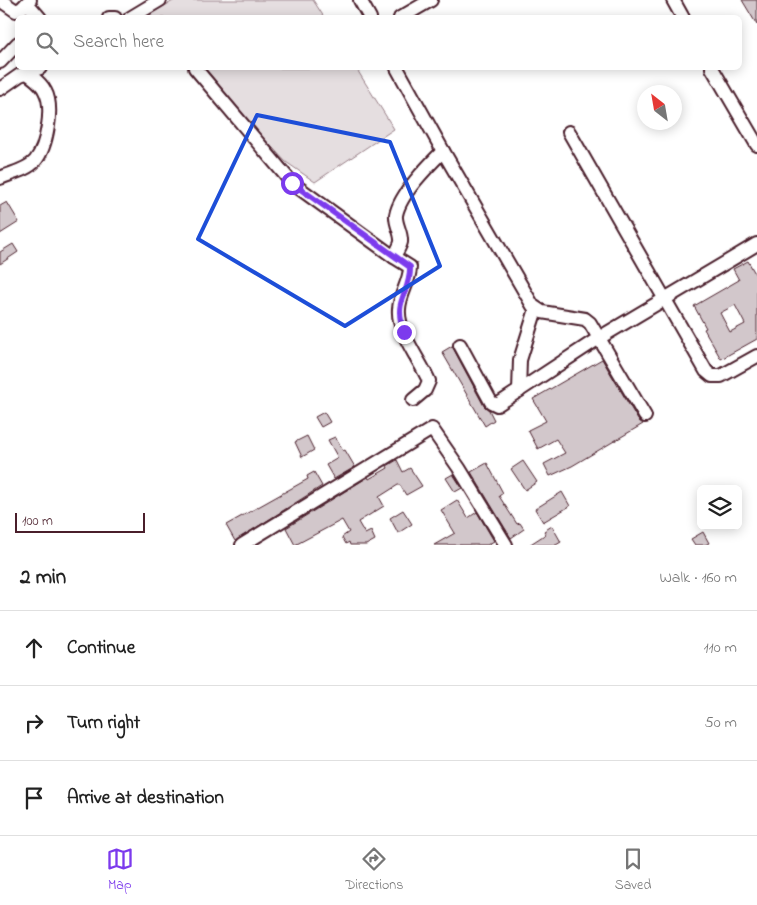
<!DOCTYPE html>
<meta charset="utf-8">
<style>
body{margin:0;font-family:"Indie Flower",sans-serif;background:#f2f2f2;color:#222}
.controls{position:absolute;right:15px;bottom:15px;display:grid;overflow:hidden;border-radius:8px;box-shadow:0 2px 12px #0003}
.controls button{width:45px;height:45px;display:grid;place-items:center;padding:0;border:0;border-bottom:1px solid #e0e0e0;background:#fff;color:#222;font:25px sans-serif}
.compass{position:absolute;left:637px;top:85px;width:45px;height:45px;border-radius:50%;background:#fff;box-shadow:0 2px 12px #0003;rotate:329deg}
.scale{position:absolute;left:15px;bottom:12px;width:130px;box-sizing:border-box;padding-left:5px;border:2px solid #4a1f2b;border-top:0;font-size:14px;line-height:18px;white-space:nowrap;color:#4a1f2b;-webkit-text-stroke:4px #fff;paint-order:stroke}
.stop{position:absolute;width:15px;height:15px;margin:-11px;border:4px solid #7c3aed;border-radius:50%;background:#fff}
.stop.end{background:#7c3aed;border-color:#fff;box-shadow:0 1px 5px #0008}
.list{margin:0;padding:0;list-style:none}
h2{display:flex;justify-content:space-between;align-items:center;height:65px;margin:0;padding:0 20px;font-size:21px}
h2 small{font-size:16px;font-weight:400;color:#767676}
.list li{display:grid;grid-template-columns:32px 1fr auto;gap:15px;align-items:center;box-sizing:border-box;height:75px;padding:0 20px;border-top:1px solid #e0e0e0}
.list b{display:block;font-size:19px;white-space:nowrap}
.list em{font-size:16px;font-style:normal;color:#767676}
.icon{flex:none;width:28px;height:28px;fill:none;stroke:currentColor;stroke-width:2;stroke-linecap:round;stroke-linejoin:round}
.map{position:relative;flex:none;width:757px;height:545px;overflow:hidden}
.search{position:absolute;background:#fff;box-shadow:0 2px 12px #0003;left:15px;right:15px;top:15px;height:55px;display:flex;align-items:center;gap:12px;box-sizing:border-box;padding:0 18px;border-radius:8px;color:#767676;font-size:19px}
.sheet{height:290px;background:#fff}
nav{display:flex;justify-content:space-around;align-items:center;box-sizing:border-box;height:70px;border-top:1px solid #e0e0e0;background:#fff;font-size:14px;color:#767676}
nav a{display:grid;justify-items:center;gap:2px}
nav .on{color:#7c3aed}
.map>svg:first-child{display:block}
</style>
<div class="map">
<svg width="757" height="545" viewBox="0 0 757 545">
<rect width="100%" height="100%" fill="#fff"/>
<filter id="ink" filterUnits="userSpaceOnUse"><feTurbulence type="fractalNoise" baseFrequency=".02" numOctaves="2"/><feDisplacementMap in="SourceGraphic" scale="10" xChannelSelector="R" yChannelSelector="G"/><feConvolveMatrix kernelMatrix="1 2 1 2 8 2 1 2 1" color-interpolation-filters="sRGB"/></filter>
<g filter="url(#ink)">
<!-- green -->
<g fill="#e5dee0" stroke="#987e86">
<polygon points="175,0 313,0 324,17 153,18 150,14"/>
<polygon points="198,68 356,68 394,129 315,182 286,162"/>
</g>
<!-- building -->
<g fill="#d2c7cb" stroke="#4a1f2b" fill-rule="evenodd">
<polygon points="742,0 757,0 757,25"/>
<polygon points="7,202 19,222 0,234 0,206"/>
<polygon points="13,244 18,252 0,264 0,252"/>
<path d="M748,261L757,277V339L721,359L704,329L706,328L694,306L739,280L733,269ZM735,305L745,324L730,332L720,313Z"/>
<polygon points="452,346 484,406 489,410 494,420 485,426 442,352"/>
<polygon points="602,359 638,420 643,424 572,466 550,476 544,464 565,453 556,439 538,449 528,430 546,421 533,399"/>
<polygon points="324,412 330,422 321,427 315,417"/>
<polygon points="307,436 314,450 302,457 295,442"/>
<polygon points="335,437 343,451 345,450 355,467 334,479 326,465 338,458 328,440"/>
<polygon points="397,460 403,472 410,468 422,486 406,495 400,485 398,485 379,497 384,506 358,522 365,534 371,531 375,540 366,545 350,545 349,542 346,544 342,537 349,532 342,520 295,545 286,528 368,477 369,479 388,468 387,466"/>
<polygon points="523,461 537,482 525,490 511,469"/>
<polygon points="487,463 503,493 499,496 517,524 520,523 524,529 511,538 471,472"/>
<polygon points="314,472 322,486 235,541 226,525 308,479 307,476"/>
<polygon points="453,474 462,488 455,492 446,478"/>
<polygon points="562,492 570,506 543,522 535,509"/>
<polygon points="457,500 468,518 477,512 494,541 487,545 434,545 455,533 441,510"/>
<polygon points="403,510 412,524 398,533 390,518"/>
<polygon points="552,526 561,542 556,545 529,545 546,534 544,531"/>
<polygon points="703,532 709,543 705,545 695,545 691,539"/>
</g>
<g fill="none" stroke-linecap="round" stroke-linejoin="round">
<!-- minor casing -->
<g stroke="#4a1f2b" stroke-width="16">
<g id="minor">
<polyline points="0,0 16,11 22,8 30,0"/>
<polyline points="360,0 370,18"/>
<polyline points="673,0 683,18"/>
<polyline points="27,3 40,18"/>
<polyline points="109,18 115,18"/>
<polyline points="130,18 160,0"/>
<polyline points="400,18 431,0"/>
<polyline points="0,62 18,43"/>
<polyline points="195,68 292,183 394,257"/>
<polyline points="397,68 443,151 533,306 542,312 585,319 590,323 645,416"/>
<polyline points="712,68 757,145"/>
<polyline points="0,89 20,75 40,68"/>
<polyline points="569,132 706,371 712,376 721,376 757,356"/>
<path d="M0,178C11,173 27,170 35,161C47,147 54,107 45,91C41,82 33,78 26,72"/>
<polyline points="460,345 491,402 497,405 599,338 757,244"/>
<polyline points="519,391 520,360 536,309"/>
<path d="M413,400L425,390L429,381C420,360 397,332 399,309C400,293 410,282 410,267L394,257C396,252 400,247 401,242C402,233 395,224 396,215C400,194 428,166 443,151"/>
<polyline points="242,545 432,429 459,468 506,545"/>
</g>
</g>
<!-- minor -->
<use href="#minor" stroke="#fff" stroke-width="12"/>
</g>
</g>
<g fill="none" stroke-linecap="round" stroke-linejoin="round" filter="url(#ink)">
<!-- route -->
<path stroke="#7c3aed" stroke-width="6" d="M292,183L410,267C411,295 392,298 404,332"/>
</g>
<!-- marked area -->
<path fill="none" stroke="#1d4ed8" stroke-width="4" stroke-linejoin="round" d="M257,115L390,142L440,266L345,326L198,239Z"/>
</svg>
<div class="controls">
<button><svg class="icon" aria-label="layers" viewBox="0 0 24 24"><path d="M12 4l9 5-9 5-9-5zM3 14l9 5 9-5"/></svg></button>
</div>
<svg class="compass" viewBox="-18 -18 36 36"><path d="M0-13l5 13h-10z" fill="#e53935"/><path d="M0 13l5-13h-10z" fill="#767676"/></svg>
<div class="scale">100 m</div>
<div class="stop" style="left:292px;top:183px"></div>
<div class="stop end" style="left:404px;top:332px"></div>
<div class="search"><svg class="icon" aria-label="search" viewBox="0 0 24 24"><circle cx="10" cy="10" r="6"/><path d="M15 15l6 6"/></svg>Search here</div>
</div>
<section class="sheet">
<h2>2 min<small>Walk · 160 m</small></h2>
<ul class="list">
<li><svg class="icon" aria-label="ahead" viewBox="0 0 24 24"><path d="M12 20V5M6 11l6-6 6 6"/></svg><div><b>Continue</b></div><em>110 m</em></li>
<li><svg class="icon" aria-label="right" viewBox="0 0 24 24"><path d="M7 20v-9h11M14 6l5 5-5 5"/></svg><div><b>Turn right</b></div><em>50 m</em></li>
<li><svg class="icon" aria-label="arrive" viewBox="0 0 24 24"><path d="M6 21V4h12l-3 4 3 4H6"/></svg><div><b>Arrive at destination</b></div></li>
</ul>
</section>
<nav>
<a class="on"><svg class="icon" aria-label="map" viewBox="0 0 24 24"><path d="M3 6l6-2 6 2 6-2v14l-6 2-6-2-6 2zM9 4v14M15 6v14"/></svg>Map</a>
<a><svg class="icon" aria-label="directions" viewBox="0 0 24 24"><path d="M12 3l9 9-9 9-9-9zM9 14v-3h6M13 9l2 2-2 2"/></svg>Directions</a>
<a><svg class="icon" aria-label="saved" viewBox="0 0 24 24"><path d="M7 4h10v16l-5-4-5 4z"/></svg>Saved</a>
</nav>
